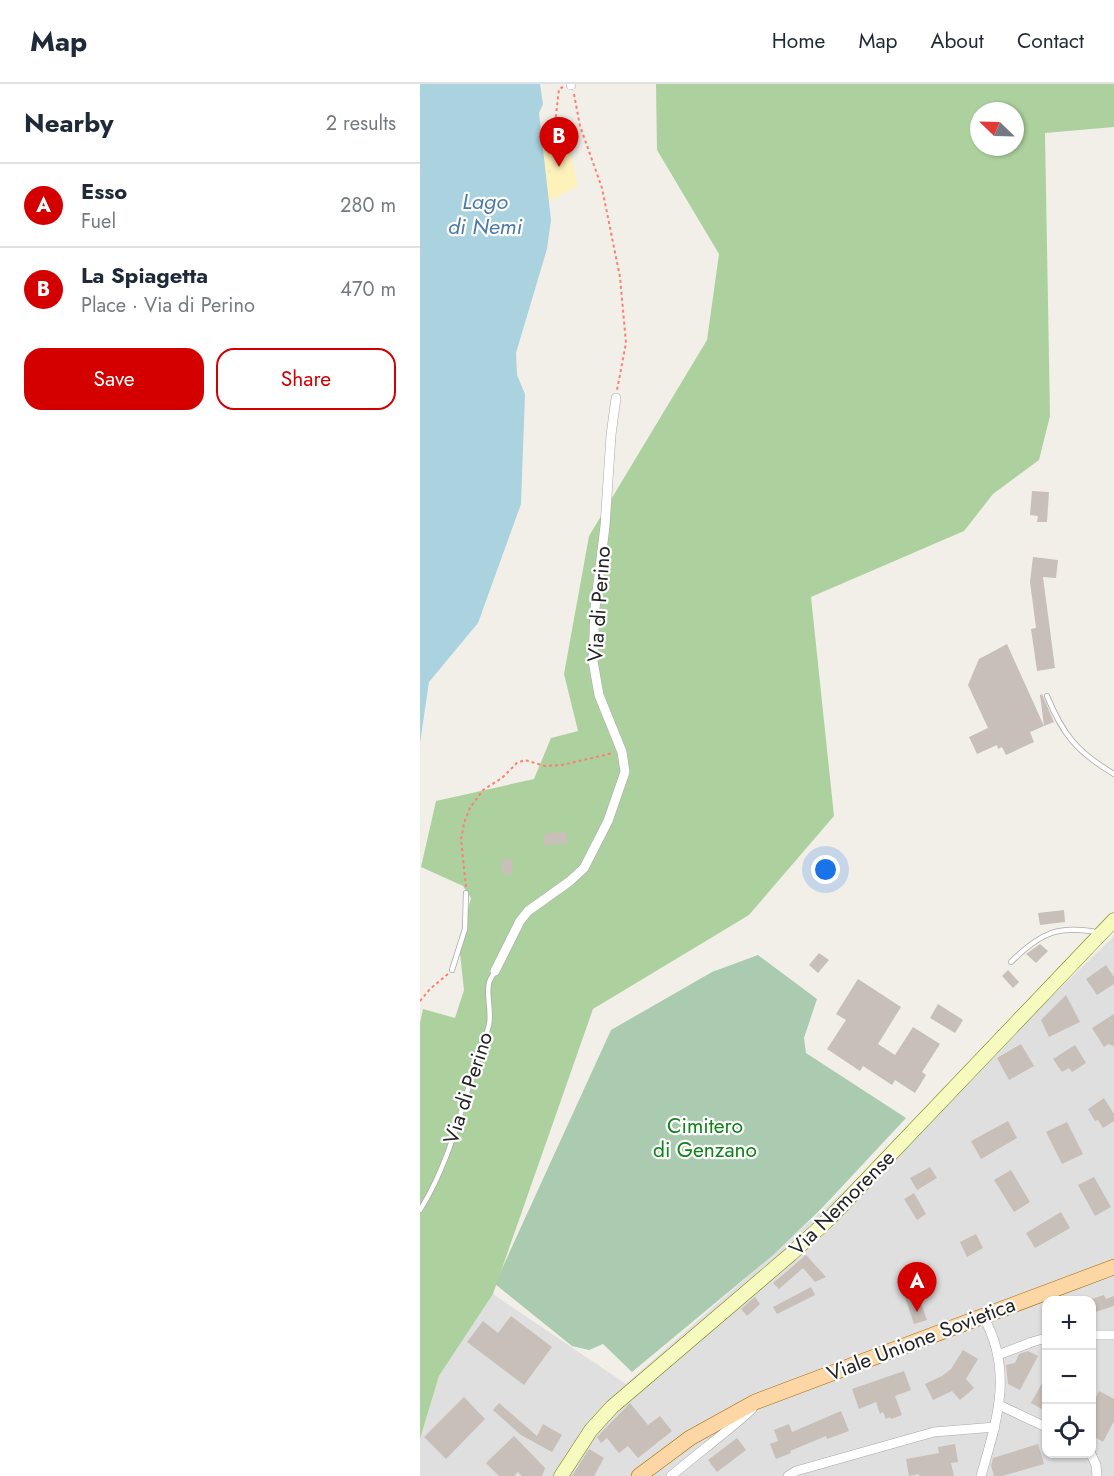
<!DOCTYPE html>
<meta charset="utf-8">
<style>
body{margin:0;font-family:Jost,sans-serif;background:#f6f6f7;color:#1f2937}
.controls{position:absolute;right:18px;bottom:18px;display:grid;overflow:hidden;border-radius:12px;box-shadow:0 2px 4px #0004}
.controls button{width:54px;height:54px;display:grid;place-items:center;padding:0;border:0;border-bottom:2px solid #e0e1e3;background:#fff;color:#1f2937;font:30px sans-serif}
.compass{position:absolute;left:550px;top:18px;width:54px;height:54px;border-radius:50%;background:#fff;box-shadow:0 2px 4px #0004;rotate:293deg}
.you{position:absolute;left:406px;top:786px;width:21px;height:21px;margin:-15px;border:4px solid #fff;border-radius:50%;background:#1a73e8;box-shadow:0 0 0 9px #1a73e833}
.badge{display:grid;place-items:center;width:39px;height:39px;border-radius:50%;background:#d40000;color:#fff;font-size:20px;font-weight:700}
.pin{position:absolute;translate:-50% -50px;filter:drop-shadow(0 2px 3px #0008)}
.pin::after{content:'';position:absolute;top:32px;width:21px;height:18px;background:inherit;clip-path:polygon(0 0,100% 0,50% 100%)}
.list{margin:0;padding:0;list-style:none}
h2{display:flex;justify-content:space-between;align-items:center;height:78px;margin:0;padding:0 24px;font-size:26px}
h2 small{font-size:20px;font-weight:400;color:#747a83}
.list li{display:grid;grid-template-columns:39px 1fr auto;gap:18px;align-items:center;box-sizing:border-box;height:84px;padding:0 24px;border-top:2px solid #e0e1e3}
.list b{display:block;font-size:22px;white-space:nowrap}
.list p{margin:0;font-size:20px;white-space:nowrap;color:#747a83}
.list em{font-size:20px;font-style:normal;color:#747a83}
.actions{display:flex;gap:12px;padding:18px 24px}
.actions a{flex:1;padding:14px 0;border:2px solid #d40000;border-radius:18px;text-align:center;font-size:21px;color:#d40000}
.actions .main{background:#d40000;color:#fff}
.icon{flex:none;width:33px;height:33px;fill:none;stroke:currentColor;stroke-width:2;stroke-linecap:round;stroke-linejoin:round}
.map{position:relative;flex:none;width:694px;height:1392px;overflow:hidden}
header{display:flex;align-items:center;gap:36px;box-sizing:border-box;height:84px;padding:0 30px;background:#fff;border-bottom:2px solid #e0e1e3}
header strong{font-size:28px}
nav{display:flex;gap:33px;margin-inline-start:auto;font-size:21px}
main{display:flex}
aside{flex:1;background:#fff}
.map>svg:first-child{display:block}
</style>
<header>
<strong>Map</strong>
<nav><a>Home</a><a>Map</a><a>About</a><a>Contact</a></nav>
</header>
<main>
<aside>
<h2>Nearby<small>2 results</small></h2>
<ul class="list">
<li><span class="badge">A</span><div><b>Esso</b><p>Fuel</p></div><em>280 m</em></li>
<li><span class="badge">B</span><div><b>La Spiagetta</b><p>Place · Via di Perino</p></div><em>470 m</em></li>
</ul>
<div class="actions"><a class="main">Save</a><a>Share</a></div>
</aside>
<div class="map">
<svg width="694" height="1392" viewBox="0 0 694 1392">
<rect width="100%" height="100%" fill="#f2efe9"/>
<!-- residential -->
<path fill="#e0dfdf" fill-rule="evenodd" d="M694,852V1392H0V1355L19,1292L73,1210L206,1300L511,1030ZM626,1216H672V1370H626Z"/>
<!-- forest -->
<path fill="#add19e" fill-rule="evenodd" d="M236,0H694V43L625,49L630,332L619,376L573,410L544,447L391,513L414,732L329,831L173,925L73,1210L19,1292L0,1355V939L3,925L35,934L44,906L39,860L51,814L43,802L1,783L16,717L114,695L131,654L158,647L144,590L169,452L287,256L299,170L237,66ZM559,27H595V63H559Z"/>
<!-- sand -->
<polygon fill="#fff1ba" points="146,53 158,102 129,117 123,63"/>
<!-- cemetery -->
<polygon fill="#aacbaf" points="338,871 397,915 384,954 386,969 486,1034 402,1124 353,1171 212,1288 183,1260 169,1266 152,1262 75,1200 191,946 292,888"/>
<!-- water -->
<polygon fill="#aad3df" points="0,0 120,0 123,20 119,29 131,136 127,165 96,269 97,291 105,310 101,420 58,539 9,598 0,659"/>
<!-- building -->
<g fill="#c7bfb8">
<polygon points="612,407 629,408 627,438 617,438 618,432 610,431"/>
<polygon points="613,473 638,476 636,494 623,493 635,584 617,587 611,545 616,544 610,498"/>
<polygon points="587,560 624,642 610,648 614,658 586,671 582,663 578,665 577,661 557,670 549,653 568,644 548,601 559,575"/>
<polygon points="622,610 634,638 624,642 620,611"/>
<polygon points="146,747 148,759 125,762 123,750"/>
<rect x="82" y="775" width="10" height="15"/>
<polygon points="644,826 645,838 620,841 618,829"/>
<polygon points="620,860 628,867 616,879 606,870"/>
<polygon points="399,869 409,876 398,889 389,881"/>
<polygon points="686,881 694,893 694,900 677,911 666,895"/>
<polygon points="588,886 599,898 593,904 582,892"/>
<polygon points="438,895 481,923 458,960 475,971 493,943 520,960 502,988 506,991 495,1009 475,996 472,1001 443,982 440,987 407,965 426,936 416,930"/>
<polygon points="646,911 660,938 629,953 621,936"/>
<polygon points="518,920 543,936 535,949 510,934"/>
<polygon points="694,930 694,962 688,960 684,963 672,944"/>
<polygon points="601,960 614,982 589,996 577,974"/>
<polygon points="655,961 666,979 652,988 649,984 642,988 633,975"/>
<polygon points="684,1014 694,1030 694,1037 683,1044 678,1036 675,1037 668,1025"/>
<polygon points="588,1037 597,1054 561,1075 551,1057"/>
<polygon points="647,1038 663,1070 642,1080 626,1048"/>
<polygon points="510,1083 517,1094 497,1106 490,1094"/>
<polygon points="591,1086 610,1118 594,1128 574,1096"/>
<polygon points="674,1093 691,1123 675,1132 658,1101"/>
<polygon points="494,1109 506,1130 497,1136 484,1115"/>
<polygon points="641,1128 650,1144 615,1164 606,1149"/>
<polygon points="556,1150 563,1164 547,1173 540,1158"/>
<polygon points="386,1171 406,1193 395,1198 383,1184 359,1205 353,1199"/>
<polygon points="501,1201 505,1214 500,1216 507,1236 494,1240 483,1207"/>
<polygon points="391,1203 395,1211 357,1230 353,1223"/>
<polygon points="684,1211 686,1215 694,1212 694,1222 672,1229 672,1215"/>
<polygon points="335,1213 340,1220 327,1232 321,1225"/>
<polygon points="91,1232 132,1263 104,1301 47,1258 63,1237 78,1249"/>
<polygon points="543,1266 558,1275 546,1295 554,1304 540,1316 532,1307 513,1316 505,1300 522,1292 531,1285"/>
<polygon points="608,1267 618,1272 600,1306 588,1300 586,1281 595,1279 599,1270"/>
<polygon points="484,1287 491,1306 475,1312 482,1331 471,1335 470,1333 466,1335 463,1328 460,1330 456,1318 439,1325 432,1305"/>
<polygon points="627,1290 627,1328 611,1319"/>
<polygon points="679,1307 694,1315 694,1337 683,1358 672,1351 672,1321"/>
<polygon points="44,1313 65,1335 26,1375 4,1353"/>
<polygon points="79,1319 117,1352 123,1340 142,1351 132,1368 101,1351 73,1326"/>
<polygon points="210,1319 228,1341 240,1332 252,1347 218,1374 208,1362 199,1369 187,1354 181,1359 177,1353"/>
<polygon points="421,1327 429,1347 407,1355 406,1352 370,1367 371,1369 356,1375 350,1360 358,1357 354,1346 369,1340 372,1348"/>
<polygon points="94,1352 125,1384 122,1392 102,1392 98,1388 94,1392 79,1392 66,1379"/>
<polygon points="317,1354 326,1366 297,1388 288,1376"/>
<polygon points="535,1360 538,1378 531,1379 534,1392 499,1392 499,1390 489,1392 486,1375 519,1369 518,1363"/>
<polygon points="618,1360 624,1380 582,1392 574,1392 571,1382 573,1374"/>
<polygon points="169,1365 184,1374 174,1392 152,1392"/>
</g>
<g fill="none" stroke-linecap="round" stroke-linejoin="round">
<!-- service casing -->
<g stroke="#a9a9a9" stroke-width="6">
<g id="service">
<path d="M627,612C643,651 657,668 694,690"/>
<path d="M591,878C620,849 639,840 680,849"/>
<polyline points="32,886 45,845 46,809"/>
<path d="M0,1126C27,1083 38,1037 53,989C58,972 65,957 69,941C72,927 66,912 69,899C70,895 73,891 75,887"/>
</g>
</g>
<!-- minor casing -->
<g stroke="#a9a9a9" stroke-width="10">
<g id="minor">
<polyline points="151,0 151,1"/>
<polyline points="75,887 100,837 108,827 150,797 164,784 188,737 205,688 202,668 179,611 173,577 175,524 185,442 191,351 196,314"/>
<polyline points="672,1251 694,1251"/>
<polyline points="578,1271 612,1258 626,1254"/>
<polyline points="579,1321 626,1343"/>
<polyline points="671,1370 676,1381 677,1392"/>
<path d="M251,1392C278,1369 306,1349 332,1325"/>
<polyline points="368,1392 376,1387 514,1348 575,1343"/>
<path d="M561,1392C577,1336 594,1287 563,1232"/>
</g>
</g>
<!-- secondary casing -->
<g stroke="#707d05" stroke-width="15">
<polyline id="secondary" points="141,1392 171,1346 192,1323 371,1170 410,1134 694,836"/>
</g>
<!-- primary casing -->
<g stroke="#a06b00" stroke-width="16">
<polyline id="primary" points="219,1392 270,1354 335,1318 694,1183"/>
</g>
<!-- path -->
<g stroke="#fa8072" stroke-width="2" stroke-dasharray="3 3" stroke-linecap="butt">
<polyline points="154,10 160,42 182,104 200,193 206,259 197,306"/>
<polyline points="133,57 139,5 143,3"/>
<polyline points="46,803 41,756 44,739 50,724 63,706 82,694 97,679 105,676 125,682 142,681 193,669"/>
<polyline points="0,917 10,905 28,890"/>
</g>
<!-- service -->
<use href="#service" stroke="#fff" stroke-width="4.5"/>
<!-- minor -->
<use href="#minor" stroke="#fff" stroke-width="9"/>
<!-- secondary -->
<use href="#secondary" stroke="#f7fabf" stroke-width="14"/>
<!-- primary -->
<use href="#primary" stroke="#fcd6a4" stroke-width="15"/>
</g>
<g text-anchor="middle" stroke-width="4.5" stroke-linejoin="round" paint-order="stroke">
<!-- street labels -->
<g font-size="21" fill="#222" stroke="#fff">
<text transform="translate(179 520) rotate(-86)" y="7">Via di Perino</text>
<text transform="translate(48 1004) rotate(-72)" y="7">Via di Perino</text>
<text transform="translate(422 1119) rotate(-45)" y="7">Via Nemorense</text>
<text transform="translate(501 1255) rotate(-21)" y="7">Viale Unione Sovietica</text>
</g>
<!-- park labels -->
<g font-size="21" fill="#0c8416" stroke="#fff">
<text x="285" y="1049">Cimitero<tspan x="285" dy="24">di Genzano</tspan></text>
</g>
<!-- water labels -->
<g font-size="22" font-style="italic" fill="#4a7aab" stroke="#fff">
<text x="65" y="125">Lago<tspan x="65" dy="25">di Nemi</tspan></text>
</g>
</g>
</svg>
<div class="controls">
<button>+</button>
<button>−</button>
<button><svg class="icon" aria-label="locate" viewBox="0 0 24 24"><circle cx="12" cy="12" r="6"/><path d="M12 2v4M12 18v4M2 12h4M18 12h4"/></svg></button>
</div>
<svg class="compass" viewBox="-18 -18 36 36"><path d="M0-13l5 13h-10z" fill="#e53935"/><path d="M0 13l5-13h-10z" fill="#747a83"/></svg>
<div class="you"></div>
<div class="pin badge" style="left:497px;top:1228px">A</div>
<div class="pin badge" style="left:139px;top:83px">B</div>
</div>
</main>
